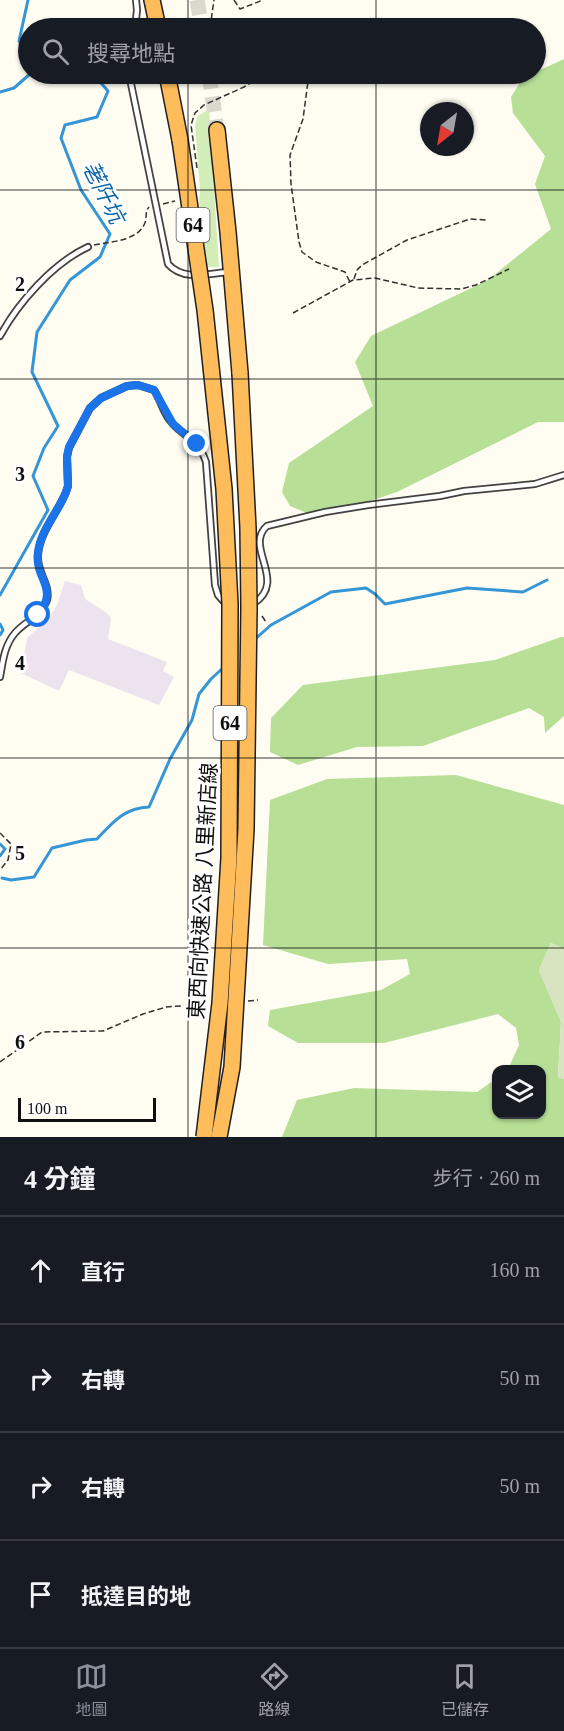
<!DOCTYPE html>
<html lang="zh-TW">
<meta charset="utf-8">
<style>
body{margin:0;font-family:"Times New Roman","Noto Sans TC",serif;background:#242831;color:#f1f3f6}
.controls{position:absolute;right:18px;bottom:18px;display:grid;overflow:hidden;border-radius:12px;box-shadow:0 2px 4px #0004}
.controls button{width:54px;height:54px;display:grid;place-items:center;padding:0;border:0;border-bottom:2px solid #363941;background:#171b24;color:#f1f3f6;font:30px sans-serif}
.compass{position:absolute;left:420px;top:102px;width:54px;height:54px;border-radius:50%;background:#171b24;box-shadow:0 2px 4px #0004;rotate:211deg}
.scale{position:absolute;left:18px;bottom:15px;width:138px;box-sizing:border-box;padding-left:6px;border:3px solid #0f0f0f;border-top:0;font-size:16px;line-height:21px;white-space:nowrap;color:#0f0f0f;-webkit-text-stroke:4px #fff;paint-order:stroke}
.stop{position:absolute;width:18px;height:18px;margin:-14px;border:4px solid #1a73e8;border-radius:50%;background:#fff}
.stop.end{background:#1a73e8;border-color:#fff;box-shadow:0 2px 6px #0008}
.list{margin:0;padding:0;list-style:none}
h2{display:flex;justify-content:space-between;align-items:center;height:78px;margin:0;padding:0 24px;font-size:26px}
h2 small{font-size:20px;font-weight:400;color:#9ea1a6}
.list li{display:grid;grid-template-columns:39px 1fr auto;gap:18px;align-items:center;box-sizing:border-box;height:108px;padding:0 24px;border-top:2px solid #363941}
.list b{display:block;font-size:22px;white-space:nowrap}
.list em{font-size:20px;font-style:normal;color:#9ea1a6}
.icon{flex:none;width:33px;height:33px;fill:none;stroke:currentColor;stroke-width:2;stroke-linecap:round;stroke-linejoin:round}
.map{position:relative;flex:none;width:564px;height:1137px;overflow:hidden}
.search{position:absolute;background:#171b24;box-shadow:0 2px 4px #0004;left:18px;right:18px;top:18px;height:66px;display:flex;align-items:center;gap:15px;box-sizing:border-box;padding:0 21px;border-radius:33px;color:#9ea1a6;font-size:22px}
.sheet{height:510px;background:#171b24}
nav{display:flex;justify-content:space-around;align-items:center;box-sizing:border-box;height:84px;border-top:2px solid #363941;background:#171b24;font-size:16px;color:#9ea1a6}
nav a{display:grid;justify-items:center;gap:3px}
nav .on{color:#8c9099}
.map>svg:first-child{display:block}
</style>
<div class="map">
<svg width="564" height="1137" viewBox="0 0 564 1137">
<rect width="100%" height="100%" fill="#fffcf2"/>
<!-- industrial -->
<polygon fill="#ede3ee" points="65,581 81,585 85,599 107,613 111,618 108,639 167,662 163,671 174,677 159,705 69,670 59,691 21,673 27,638 49,618 57,605"/>
<!-- green -->
<polygon fill="#d3edb8" points="209,109 219,267 207,267 199,202 200,190 195,125 198,116"/>
<!-- forest -->
<g fill="#b7df96">
<polygon points="564,59 564,422 538,422 397,492 319,518 290,506 282,492 289,463 373,406 355,362 371,336 488,280 551,229 535,184 545,156 513,113 511,97 523,78"/>
<polygon points="561,637 564,637 564,716 545,733 544,717 529,708 423,746 357,747 298,765 270,752 271,718 303,685 495,660"/>
<polygon points="456,775 564,805 564,949 551,943 539,970 561,1022 558,1077 564,1079 564,1137 282,1137 297,1100 354,1088 477,1092 496,1079 496,1114 542,1114 542,1070 508,1069 519,1045 516,1028 498,1014 384,1043 298,1043 268,1026 270,1010 381,990 410,974 407,959 328,964 263,945 270,800 327,779"/>
</g>
<!-- cemetery -->
<polygon fill="#d8e4c0" points="551,943 564,949 564,1079 558,1077 561,1022 539,970"/>
<g fill="none" stroke-linecap="round" stroke-linejoin="round">
<!-- stream -->
<g stroke="#3496d7" stroke-width="3">
<polyline points="28,0 19,41 28,52"/>
<polyline points="0,92 14,88 30,74"/>
<polyline points="0,595 48,510 33,476 44,448 58,426 32,372 37,332 70,280 100,257 110,234 81,190 61,138 65,125 97,117 108,91 93,74"/>
<polyline points="0,624 3,630 0,635"/>
<polyline points="253,641 271,625 331,592 366,588 375,594 385,604 467,588 523,592 547,580"/>
<polyline points="0,844 5,849 0,856"/>
<path d="M2,878L11,880L34,877L52,848L86,840L97,839C113,822 124,808 149,807L170,759L192,720L199,694L211,679L224,667"/>
</g>
<!-- trunk-tunnel -->
<g stroke="#dbd8d0" stroke-width="15" stroke-dasharray="15 8" stroke-linecap="butt">
<polyline points="197,0 202,28"/>
<polyline points="209,74 217,130"/>
</g>
<!-- service casing -->
<g stroke="#424242" stroke-width="8">
<g id="service">
<polyline points="135,28 137,10 136,0"/>
<path d="M129,74L168,264C183,281 207,274 228,272"/>
<path d="M0,336C18,303 53,263 88,247"/>
<path d="M253,604C289,581 243,547 267,526L325,512L368,505L440,496L464,491L535,484L564,475"/>
<path d="M0,677C3,661 4,646 15,633C25,621 41,617 47,600C51,585 36,571 38,555C40,531 57,514 66,492L68,486L67,457L69,448L90,408L101,398L127,386L138,385L154,390C161,400 163,414 172,423C187,440 197,436 206,462L215,585L218,595L225,603"/>
</g>
</g>
<!-- trunk casing -->
<g stroke="#202020" stroke-width="18">
<g id="trunk">
<polyline points="152,0 158,28"/>
<polyline points="167,74 180,140"/>
<polyline points="217,130 228,232 240,373"/>
</g>
</g>
<!-- path -->
<g stroke="#313131" stroke-width="1.5" stroke-dasharray="6 3" stroke-linecap="butt">
<polyline points="234,0 240,9 263,0"/>
<polyline points="210,28 214,0"/>
<polyline points="309,74 303,119 290,155 291,184 299,242 302,252 316,262 345,272 350,282"/>
<polyline points="197,168 191,125 195,113 204,105 244,87 266,74"/>
<polyline points="163,204 175,201"/>
<path d="M94,245C109,242 136,241 144,225C148,218 144,213 149,207"/>
<polyline points="354,279 357,270 362,265 407,240 470,219 487,220"/>
<polyline points="293,313 353,280 375,278 418,288 461,289 476,285 509,269"/>
<polyline points="262,616 266,622"/>
<polyline points="0,833 11,844 8,860 0,870"/>
<polyline points="248,1001 258,1000"/>
<polyline points="0,1062 42,1032 103,1031 143,1014 166,1007 207,1004"/>
</g>
<!-- service -->
<use href="#service" stroke="#fff" stroke-width="4.5"/>
<!-- trunk -->
<use href="#trunk" stroke="#febc5a" stroke-width="15"/>
<!-- trunk-bridge casing -->
<g stroke="#202020" stroke-width="18" stroke-linecap="butt">
<g id="trunk-bridge">
<polyline points="180,140 205,310 224,489 230,604 229,858 220,1003 204,1137"/>
<polyline points="219,1137 232,1067 246,829 249,608 248,528 240,373"/>
</g>
</g>
<!-- trunk-bridge -->
<use href="#trunk-bridge" stroke="#febc5a" stroke-width="15"/>
</g>
<g fill="none" stroke-linecap="round" stroke-linejoin="round">
<!-- route -->
<path stroke="#1a73e8" stroke-width="8" d="M38,615C60,587 34,580 38,552C41,529 58,513 66,492L68,486L67,456L69,447L90,408L101,398L127,386L138,385L154,390L173,424L197,444"/>
</g>
<!-- grid -->
<path fill="none" stroke="#0f0f0f" stroke-width="1.5" stroke-opacity="0.55" d="M188,0V28M376,0V28M188,74V1137M376,74V1137M0,190H564M0,379H564M0,568H564M0,758H564M0,948H564"/>
<g text-anchor="middle" stroke-width="6" stroke-linejoin="round" paint-order="stroke">
<!-- shield labels -->
<g fill="#fff" stroke="#575757" stroke-width="1.5">
<rect x="176.5" y="208" width="33" height="34" rx="4.5"/>
<rect x="213.5" y="706" width="33" height="34" rx="4.5"/>
</g>
<g font-size="20" font-weight="bold" fill="#0f0f0f">
<text x="193" y="232">64</text>
<text x="230" y="730">64</text>
</g>
<!-- street labels -->
<g font-size="21" fill="#0f0f0f" stroke="#fff">
<text transform="translate(203 891) rotate(-87)" y="7">東西向快速公路 八里新店線</text>
</g>
<!-- water labels -->
<g font-size="22" font-style="italic" fill="#0e67ab" stroke="#fff">
<text transform="translate(104 192) rotate(63)" y="8">荖阡坑</text>
</g>
</g>
<g font-size="20" text-anchor="middle" font-weight="bold" fill="#0f0f0f" stroke="#fff" stroke-width="6" stroke-linejoin="round" paint-order="stroke">
<text x="20" y="291">2</text>
<text x="20" y="481">3</text>
<text x="20" y="670">4</text>
<text x="20" y="860">5</text>
<text x="20" y="1049">6</text>
</g>
</svg>
<div class="controls">
<button><svg class="icon" aria-label="layers" viewBox="0 0 24 24"><path d="M12 4l9 5-9 5-9-5zM3 14l9 5 9-5"/></svg></button>
</div>
<svg class="compass" viewBox="-18 -18 36 36"><path d="M0-13l5 13h-10z" fill="#e53935"/><path d="M0 13l5-13h-10z" fill="#9ea1a6"/></svg>
<div class="scale">100 m</div>
<div class="stop" style="left:38px;top:615px"></div>
<div class="stop end" style="left:197px;top:444px"></div>
<div class="search"><svg class="icon" aria-label="search" viewBox="0 0 24 24"><circle cx="10" cy="10" r="6"/><path d="M15 15l6 6"/></svg>搜尋地點</div>
</div>
<section class="sheet">
<h2>4 分鐘<small>步行 · 260 m</small></h2>
<ul class="list">
<li><svg class="icon" aria-label="ahead" viewBox="0 0 24 24"><path d="M12 20V5M6 11l6-6 6 6"/></svg><div><b>直行</b></div><em>160 m</em></li>
<li><svg class="icon" aria-label="right" viewBox="0 0 24 24"><path d="M7 20v-9h11M14 6l5 5-5 5"/></svg><div><b>右轉</b></div><em>50 m</em></li>
<li><svg class="icon" aria-label="right" viewBox="0 0 24 24"><path d="M7 20v-9h11M14 6l5 5-5 5"/></svg><div><b>右轉</b></div><em>50 m</em></li>
<li><svg class="icon" aria-label="arrive" viewBox="0 0 24 24"><path d="M6 21V4h12l-3 4 3 4H6"/></svg><div><b>抵達目的地</b></div></li>
</ul>
</section>
<nav>
<a class="on"><svg class="icon" aria-label="map" viewBox="0 0 24 24"><path d="M3 6l6-2 6 2 6-2v14l-6 2-6-2-6 2zM9 4v14M15 6v14"/></svg>地圖</a>
<a><svg class="icon" aria-label="directions" viewBox="0 0 24 24"><path d="M12 3l9 9-9 9-9-9zM9 14v-3h6M13 9l2 2-2 2"/></svg>路線</a>
<a><svg class="icon" aria-label="saved" viewBox="0 0 24 24"><path d="M7 4h10v16l-5-4-5 4z"/></svg>已儲存</a>
</nav>
